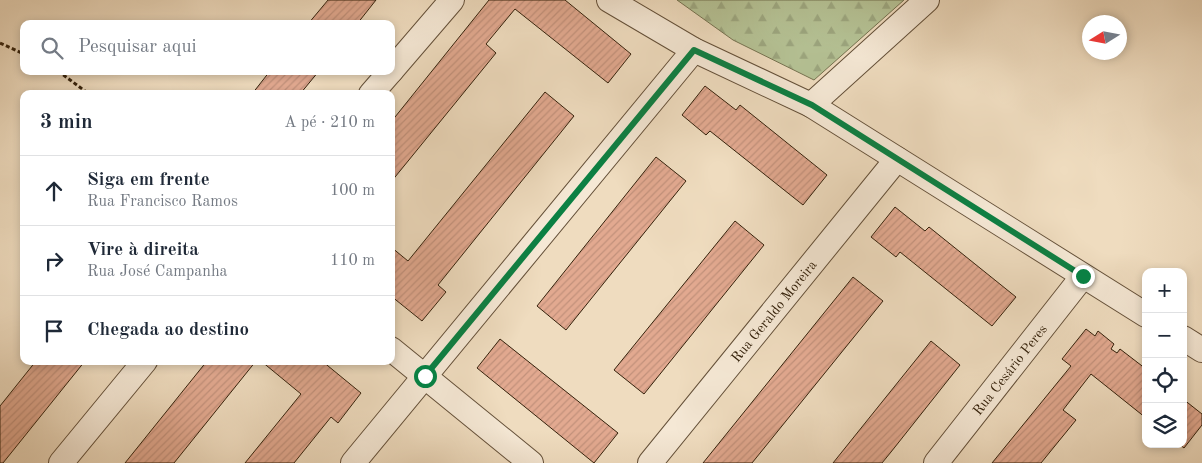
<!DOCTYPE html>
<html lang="pt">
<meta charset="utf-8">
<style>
body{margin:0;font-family:"Old Standard TT",serif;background:#f6f6f7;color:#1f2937}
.controls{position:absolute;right:15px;bottom:15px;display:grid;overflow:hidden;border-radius:10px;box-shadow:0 2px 8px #0003}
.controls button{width:45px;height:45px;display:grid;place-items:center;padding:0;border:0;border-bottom:1px solid #e0e1e3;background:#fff;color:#1f2937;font:25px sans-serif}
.compass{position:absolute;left:1082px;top:15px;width:45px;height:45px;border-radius:50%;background:#fff;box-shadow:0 2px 8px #0003;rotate:259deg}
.stop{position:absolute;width:15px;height:15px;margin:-11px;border:4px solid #0b8043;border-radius:50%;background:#fff}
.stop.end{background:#0b8043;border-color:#fff;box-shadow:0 1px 5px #0008}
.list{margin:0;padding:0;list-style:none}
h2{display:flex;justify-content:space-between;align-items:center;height:65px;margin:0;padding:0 20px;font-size:21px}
h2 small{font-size:16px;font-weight:400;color:#747a83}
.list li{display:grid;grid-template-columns:32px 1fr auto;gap:15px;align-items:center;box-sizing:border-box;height:70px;padding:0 20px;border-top:1px solid #e0e1e3}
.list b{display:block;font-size:19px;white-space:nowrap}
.list p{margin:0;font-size:16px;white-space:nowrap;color:#747a83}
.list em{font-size:16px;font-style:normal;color:#747a83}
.icon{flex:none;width:28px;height:28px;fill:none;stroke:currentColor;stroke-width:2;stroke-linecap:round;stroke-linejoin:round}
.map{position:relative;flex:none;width:1202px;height:463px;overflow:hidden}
.search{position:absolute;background:#fff;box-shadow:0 2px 8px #0003;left:20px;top:20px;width:375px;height:55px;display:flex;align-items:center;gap:12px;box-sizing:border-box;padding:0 18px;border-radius:10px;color:#747a83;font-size:19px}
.panel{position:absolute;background:#fff;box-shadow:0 2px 8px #0003;left:20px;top:90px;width:375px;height:275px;border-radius:10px}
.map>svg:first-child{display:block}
</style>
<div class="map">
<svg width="1202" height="463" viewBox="0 0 1202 463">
<defs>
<pattern id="forest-firs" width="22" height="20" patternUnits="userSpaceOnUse" patternTransform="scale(1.25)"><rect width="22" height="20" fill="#b5c295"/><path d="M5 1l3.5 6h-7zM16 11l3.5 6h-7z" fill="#9ca67f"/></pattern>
<pattern id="building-hatch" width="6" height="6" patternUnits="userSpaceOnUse" patternTransform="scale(1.25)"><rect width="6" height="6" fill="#e2a990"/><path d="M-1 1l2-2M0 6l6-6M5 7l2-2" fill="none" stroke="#c2917b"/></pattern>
</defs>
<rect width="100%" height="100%" fill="#efdcbf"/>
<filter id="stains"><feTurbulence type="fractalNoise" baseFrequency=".004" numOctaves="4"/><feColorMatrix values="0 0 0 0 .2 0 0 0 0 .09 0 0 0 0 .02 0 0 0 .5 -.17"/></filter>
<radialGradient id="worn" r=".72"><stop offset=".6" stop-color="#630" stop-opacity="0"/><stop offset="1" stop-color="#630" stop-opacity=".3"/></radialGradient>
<!-- forest -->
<polygon fill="url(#forest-firs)" stroke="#757250" points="677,0 904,0 814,80 733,40"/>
<!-- building -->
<g fill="url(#building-hatch)" stroke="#35220c">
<polygon points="328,0 376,0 357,24 308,24"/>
<polygon points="489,0 565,0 631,54 608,83 515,9 486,44 496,53 391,182 391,122"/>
<polygon points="270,71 319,71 300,94 252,94"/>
<polygon points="705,86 736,110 740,105 827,175 803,205 710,131 706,135 682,115"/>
<polygon points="545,92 574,116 438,285 446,292 422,321 391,296 391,247 408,261"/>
<polygon points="656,157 686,181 566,330 537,306"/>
<polygon points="895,207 925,231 929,227 1016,297 992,326 900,252 896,257 871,237"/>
<polygon points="735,221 764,245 644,394 614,370"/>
<polygon points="853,277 883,301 858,332 752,463 703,463"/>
<polygon points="1086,329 1095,336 1098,331 1114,344 1111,349 1117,353 1120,349 1146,369 1146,418 1091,374 1063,410 1076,420 1041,463 992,463 1071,366 1062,359"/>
<polygon points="500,339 618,433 594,463 477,368"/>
<polygon points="931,341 960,365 891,452 882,463 833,463"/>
<polygon points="36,361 85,361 3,463 0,463 0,406"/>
<polygon points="207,361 256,361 174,463 125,463"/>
<polygon points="261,361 322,361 361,393 338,423 331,417 294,463 245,463 301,394"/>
<polygon points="1183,399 1202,414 1202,425 1184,448 1179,444 1183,444"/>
</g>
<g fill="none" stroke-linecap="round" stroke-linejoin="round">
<!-- minor casing -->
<g stroke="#645039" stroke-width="26">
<g id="minor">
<polyline points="609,0 694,50 811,105 1146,315"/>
<polyline points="391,71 452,0"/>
<polyline points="371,94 391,71"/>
<polyline points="811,105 927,0"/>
<polyline points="1183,338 1202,350"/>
<polyline points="391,349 531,463"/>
<polyline points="61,463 145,361"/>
<polyline points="353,463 694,50"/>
<path id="s1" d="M650,463L897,159"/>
<path id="s2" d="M936,463L1083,276"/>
</g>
</g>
<!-- path -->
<g stroke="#35220c" stroke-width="3" stroke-dasharray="4 2.5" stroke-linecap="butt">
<polyline points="0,43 24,54"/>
<polyline points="58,71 89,94"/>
</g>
<!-- minor -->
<use href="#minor" stroke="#f5e8d5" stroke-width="24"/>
</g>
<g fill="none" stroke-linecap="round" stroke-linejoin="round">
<!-- route -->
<polyline stroke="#0b8043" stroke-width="6" points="425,376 694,50 812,105 1083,276"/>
</g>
<g text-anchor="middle" stroke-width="4" stroke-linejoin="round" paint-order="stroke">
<!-- street labels -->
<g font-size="14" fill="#35220c" stroke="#f5e8d5">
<text dy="5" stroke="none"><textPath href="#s1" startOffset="196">Rua Geraldo Moreira</textPath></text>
<text dy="5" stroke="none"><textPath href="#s2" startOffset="119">Rua Cesário Peres</textPath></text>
</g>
</g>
<rect width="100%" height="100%" filter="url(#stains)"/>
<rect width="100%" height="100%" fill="url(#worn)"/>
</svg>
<div class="controls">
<button>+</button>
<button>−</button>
<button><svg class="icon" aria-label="locate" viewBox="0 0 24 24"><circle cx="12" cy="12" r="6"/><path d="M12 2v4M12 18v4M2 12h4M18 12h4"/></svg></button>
<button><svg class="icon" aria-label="layers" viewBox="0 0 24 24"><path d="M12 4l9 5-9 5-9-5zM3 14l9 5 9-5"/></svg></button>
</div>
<svg class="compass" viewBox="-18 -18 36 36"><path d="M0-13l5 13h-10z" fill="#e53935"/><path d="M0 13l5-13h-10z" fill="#747a83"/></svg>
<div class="stop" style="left:425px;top:376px"></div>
<div class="stop end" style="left:1083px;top:276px"></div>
<div class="search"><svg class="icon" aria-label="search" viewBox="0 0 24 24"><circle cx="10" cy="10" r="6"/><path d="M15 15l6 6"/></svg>Pesquisar aqui</div>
<section class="panel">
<h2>3 min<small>A pé · 210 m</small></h2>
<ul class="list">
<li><svg class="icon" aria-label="ahead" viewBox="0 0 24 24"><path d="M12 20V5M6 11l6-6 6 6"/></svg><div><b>Siga em frente</b><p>Rua Francisco Ramos</p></div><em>100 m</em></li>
<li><svg class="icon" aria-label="right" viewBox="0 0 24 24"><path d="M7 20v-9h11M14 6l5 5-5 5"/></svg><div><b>Vire à direita</b><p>Rua José Campanha</p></div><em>110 m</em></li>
<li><svg class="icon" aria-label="arrive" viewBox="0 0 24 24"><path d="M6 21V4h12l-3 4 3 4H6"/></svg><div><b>Chegada ao destino</b></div></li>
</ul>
</section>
</div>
